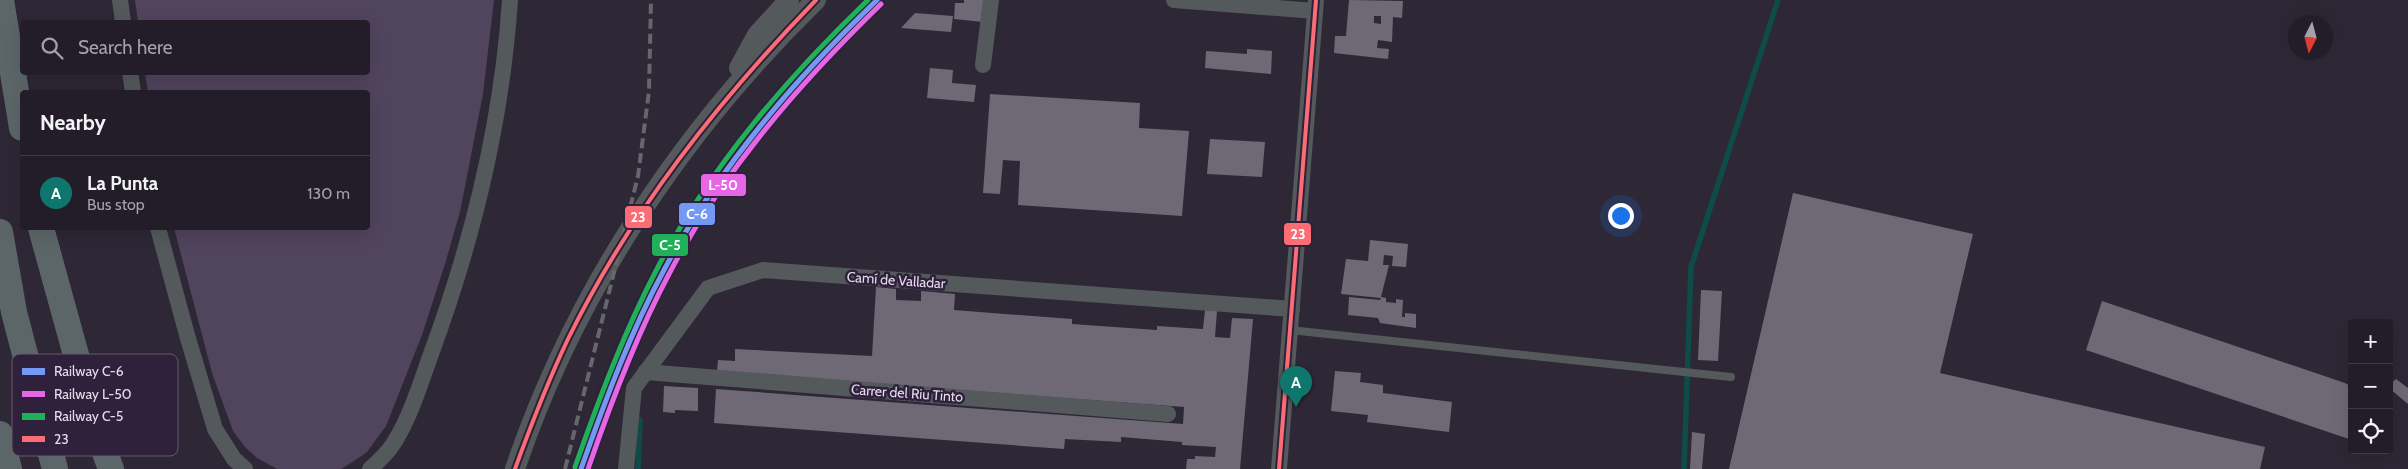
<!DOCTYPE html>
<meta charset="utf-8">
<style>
body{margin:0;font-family:Cabin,sans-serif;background:#2a2630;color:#f1f3f6}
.controls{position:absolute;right:15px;bottom:15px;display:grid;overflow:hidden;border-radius:5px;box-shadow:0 5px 20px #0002}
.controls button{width:45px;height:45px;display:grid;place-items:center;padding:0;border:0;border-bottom:1px solid #3f3b45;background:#221d28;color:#f1f3f6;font:25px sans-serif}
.compass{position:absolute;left:2288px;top:15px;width:45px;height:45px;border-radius:50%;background:#221d28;box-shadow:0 5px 20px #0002;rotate:186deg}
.you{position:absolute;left:1620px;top:215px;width:18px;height:18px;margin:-12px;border:4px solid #fff;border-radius:50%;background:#1a73e8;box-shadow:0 0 0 8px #1a73e833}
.badge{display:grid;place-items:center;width:32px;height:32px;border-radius:50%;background:#0f766e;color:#fff;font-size:16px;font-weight:700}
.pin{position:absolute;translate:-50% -41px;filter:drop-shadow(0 1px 2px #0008)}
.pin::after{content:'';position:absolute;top:26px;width:18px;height:15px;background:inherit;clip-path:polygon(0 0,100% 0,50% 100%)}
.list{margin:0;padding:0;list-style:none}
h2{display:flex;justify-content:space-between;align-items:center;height:65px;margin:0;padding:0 20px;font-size:21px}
h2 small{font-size:16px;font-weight:400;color:#a2a2a8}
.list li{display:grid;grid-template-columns:32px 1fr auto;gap:15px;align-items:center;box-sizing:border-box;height:75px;padding:0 20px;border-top:1px solid #3f3b45}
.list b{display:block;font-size:19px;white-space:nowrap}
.list p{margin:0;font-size:16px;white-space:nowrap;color:#a2a2a8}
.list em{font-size:16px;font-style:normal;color:#a2a2a8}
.icon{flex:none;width:28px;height:28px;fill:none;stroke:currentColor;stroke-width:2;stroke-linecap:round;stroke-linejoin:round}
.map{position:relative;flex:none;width:2408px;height:469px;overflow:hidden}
.search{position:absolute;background:#221d28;box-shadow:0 5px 20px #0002;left:20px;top:20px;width:350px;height:55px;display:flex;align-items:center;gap:12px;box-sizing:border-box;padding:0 18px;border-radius:5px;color:#a2a2a8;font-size:19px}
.panel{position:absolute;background:#221d28;box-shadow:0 5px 20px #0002;left:20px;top:90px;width:350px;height:140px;border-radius:5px}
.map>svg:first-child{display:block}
</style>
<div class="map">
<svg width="2408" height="469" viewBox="0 0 2408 469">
<rect width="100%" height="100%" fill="#2e2735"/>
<!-- green -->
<polygon fill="#51445d" points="135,0 494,0 483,94 460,212 445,264 422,335 386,426 367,452 354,461 341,469 277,469 257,458 245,447 233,431 212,373 174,228 368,228 368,92 148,92 145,73 368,72 368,22 138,22"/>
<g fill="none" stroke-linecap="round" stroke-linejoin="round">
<!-- stream -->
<g stroke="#0e4c49" stroke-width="5.5">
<polyline points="638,469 640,420"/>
<polyline points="1684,469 1691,267 1778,0"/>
</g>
</g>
<!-- building -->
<g fill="#6f6976" fill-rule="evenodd">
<polygon points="964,0 985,0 983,22 954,19 955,3 964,3"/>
<path d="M1349,0L1403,1L1402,18L1393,17L1392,42L1378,40L1377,48L1389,49L1388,59L1334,53L1335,36H1346ZM1374,16H1381V24L1374,23Z"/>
<polygon points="915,13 953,16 951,32 901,28"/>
<polygon points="1247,49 1272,51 1271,74 1205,68 1206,51 1247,54"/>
<polygon points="930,68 953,70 952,83 976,85 974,102 927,98"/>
<polygon points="990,94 1140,103 1139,128 1189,131 1182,216 1018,205 1020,161 1003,160 1000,194 983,193"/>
<polygon points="1210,139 1265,142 1262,177 1207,174"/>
<polygon points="1793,193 1973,234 1940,373 2265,447 2260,469 1729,469"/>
<polygon points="1370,240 1408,244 1406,267 1392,266 1393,256 1384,255 1383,265 1389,265 1381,297 1386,298 1386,302 1396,303 1396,299 1403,300 1402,317 1405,317 1405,313 1416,314 1416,328 1380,323 1378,318 1348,315 1349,297 1380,300 1381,298 1341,294 1346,259 1368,261"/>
<polygon points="876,287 896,289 896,300 921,301 921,291 955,294 954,310 1072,319 1072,324 1157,330 1157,326 1203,329 1205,310 1217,311 1215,337 1230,338 1232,318 1253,319 1240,469 1186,469 1187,459 1195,459 1195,456 1215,457 1216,447 1182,445 1182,442 1121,437 1121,442 1065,439 1064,449 714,423 716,389 1183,424 1184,407 717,372 718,360 735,361 735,349 872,356"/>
<polygon points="1701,290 1722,291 1718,361 1698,360"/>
<polygon points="2102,301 2345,383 2352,387 2352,440 2086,350"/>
<polygon points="1335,371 1361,373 1360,382 1383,385 1383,393 1452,402 1449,432 1367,422 1368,415 1331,411"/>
<polygon points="2396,379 2408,388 2408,404 2389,388 2389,385"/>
<polygon points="664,386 698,388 698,411 675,410 675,413 663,412"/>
<polygon points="1692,432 1705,434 1702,469 1690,469"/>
</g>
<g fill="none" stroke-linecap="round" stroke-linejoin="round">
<!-- service -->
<polyline stroke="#54595c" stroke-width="8" points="1290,330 1731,377"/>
<!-- minor -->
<g stroke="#54595c" stroke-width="16">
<polyline points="120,0 123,22"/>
<polyline points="1174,0 1315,11"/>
<polyline points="983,65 991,0"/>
<polyline points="130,72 133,92"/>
<polyline points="158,228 187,335 215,429 234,459 245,469"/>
<polyline points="645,372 1168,414"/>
<path d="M370,469C379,461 389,452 395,441C411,415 421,382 431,354C473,240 502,121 510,0"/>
<polyline points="626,469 634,388 708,288 763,270 1292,309"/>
<polyline points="1279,469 1316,0"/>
</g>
<!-- tertiary -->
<g stroke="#54595c" stroke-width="20">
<polyline points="739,68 757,35 789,0"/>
<path d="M515,469C575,291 682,131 816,0"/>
</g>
<!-- trunk -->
<g stroke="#5c6668" stroke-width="26">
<polyline points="1,0 22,128"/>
<polyline points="41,228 97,431 111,469"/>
<polyline points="0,232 14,312 55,469"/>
<polyline points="0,434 9,469"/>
</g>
<!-- rail -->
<polyline stroke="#66676c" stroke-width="4" stroke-dasharray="10 5" stroke-linecap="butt" points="565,469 638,176 649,91 651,0"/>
<!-- bus-1 casing -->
<g stroke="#2f213b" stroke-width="8">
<g id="bus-1">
<path d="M515,469C531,425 548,381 568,339C631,211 718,101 816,0"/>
<polyline points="1279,469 1316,0"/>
</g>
</g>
<!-- bus-1 -->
<use href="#bus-1" stroke="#fb6d75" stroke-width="4"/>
<!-- rail-1 casing -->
<g stroke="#2f213b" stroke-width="9">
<path id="rail-1" d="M581,469C605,401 630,333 664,270C719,167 794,80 877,0"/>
</g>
<!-- rail-2 casing -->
<g stroke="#2f213b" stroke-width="9">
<path id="rail-2" d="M588,469C611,402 636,336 669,274C723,171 799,84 881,4"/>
</g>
<!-- rail-3 casing -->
<g stroke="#2f213b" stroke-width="9">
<path id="rail-3" d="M575,467C599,399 624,332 658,267C711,166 786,79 868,0"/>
</g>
<!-- rail-1 -->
<use href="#rail-1" stroke="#7399f5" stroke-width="5"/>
<!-- rail-2 -->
<use href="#rail-2" stroke="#e666e6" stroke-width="5"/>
<!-- rail-3 -->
<use href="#rail-3" stroke="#20b059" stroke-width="5"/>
</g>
<g text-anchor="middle" stroke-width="5" stroke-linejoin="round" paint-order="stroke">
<!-- street labels -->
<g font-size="14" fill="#e3dbec" stroke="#2f213b">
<text transform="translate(896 280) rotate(4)" y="5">Camí de Valladar</text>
<text transform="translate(907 393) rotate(4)" y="5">Carrer del Riu Tinto</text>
</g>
</g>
<!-- legend -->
<rect x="12" y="354" width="166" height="102" rx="8" fill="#2f213b" stroke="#655970" stroke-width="1"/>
<rect x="22" y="368" width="23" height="7" fill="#7399f5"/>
<rect x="22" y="391" width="23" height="6" fill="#e666e6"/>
<rect x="22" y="413" width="23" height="7" fill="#20b059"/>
<rect x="22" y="436" width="23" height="6" fill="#fb6d75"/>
<g font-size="14" fill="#e3dbec">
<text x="54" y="376">Railway C-6</text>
<text x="54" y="399">Railway L-50</text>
<text x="54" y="421">Railway C-5</text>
<text x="54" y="444">23</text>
</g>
<g stroke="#2f213b" stroke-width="2">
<rect x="700" y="173" width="47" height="24" rx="5" fill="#e666e6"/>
<rect x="678" y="202" width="38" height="24" rx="5" fill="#7399f5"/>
<rect x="624" y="205" width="29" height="24" rx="5" fill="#fb6d75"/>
<rect x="1283" y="222" width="29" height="24" rx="5" fill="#fb6d75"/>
<rect x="651" y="233" width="38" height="24" rx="5" fill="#20b059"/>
</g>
<g font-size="14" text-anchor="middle" font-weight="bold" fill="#fff">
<text x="723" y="190">L-50</text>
<text x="697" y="219">C-6</text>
<text x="638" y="222">23</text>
<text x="1298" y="239">23</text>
<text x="670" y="250">C-5</text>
</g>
</svg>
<div class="controls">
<button>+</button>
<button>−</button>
<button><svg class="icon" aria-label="locate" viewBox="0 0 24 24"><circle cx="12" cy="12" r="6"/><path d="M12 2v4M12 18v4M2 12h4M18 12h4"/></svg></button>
</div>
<svg class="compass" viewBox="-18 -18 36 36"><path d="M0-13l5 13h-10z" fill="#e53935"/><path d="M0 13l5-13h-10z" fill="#a2a2a8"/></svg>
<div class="you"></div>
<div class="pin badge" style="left:1296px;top:407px">A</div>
<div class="search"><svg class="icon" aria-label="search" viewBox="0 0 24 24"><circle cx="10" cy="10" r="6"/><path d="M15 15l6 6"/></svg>Search here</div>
<section class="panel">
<h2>Nearby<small></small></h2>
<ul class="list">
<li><span class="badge">A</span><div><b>La Punta</b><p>Bus stop</p></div><em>130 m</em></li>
</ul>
</section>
</div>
